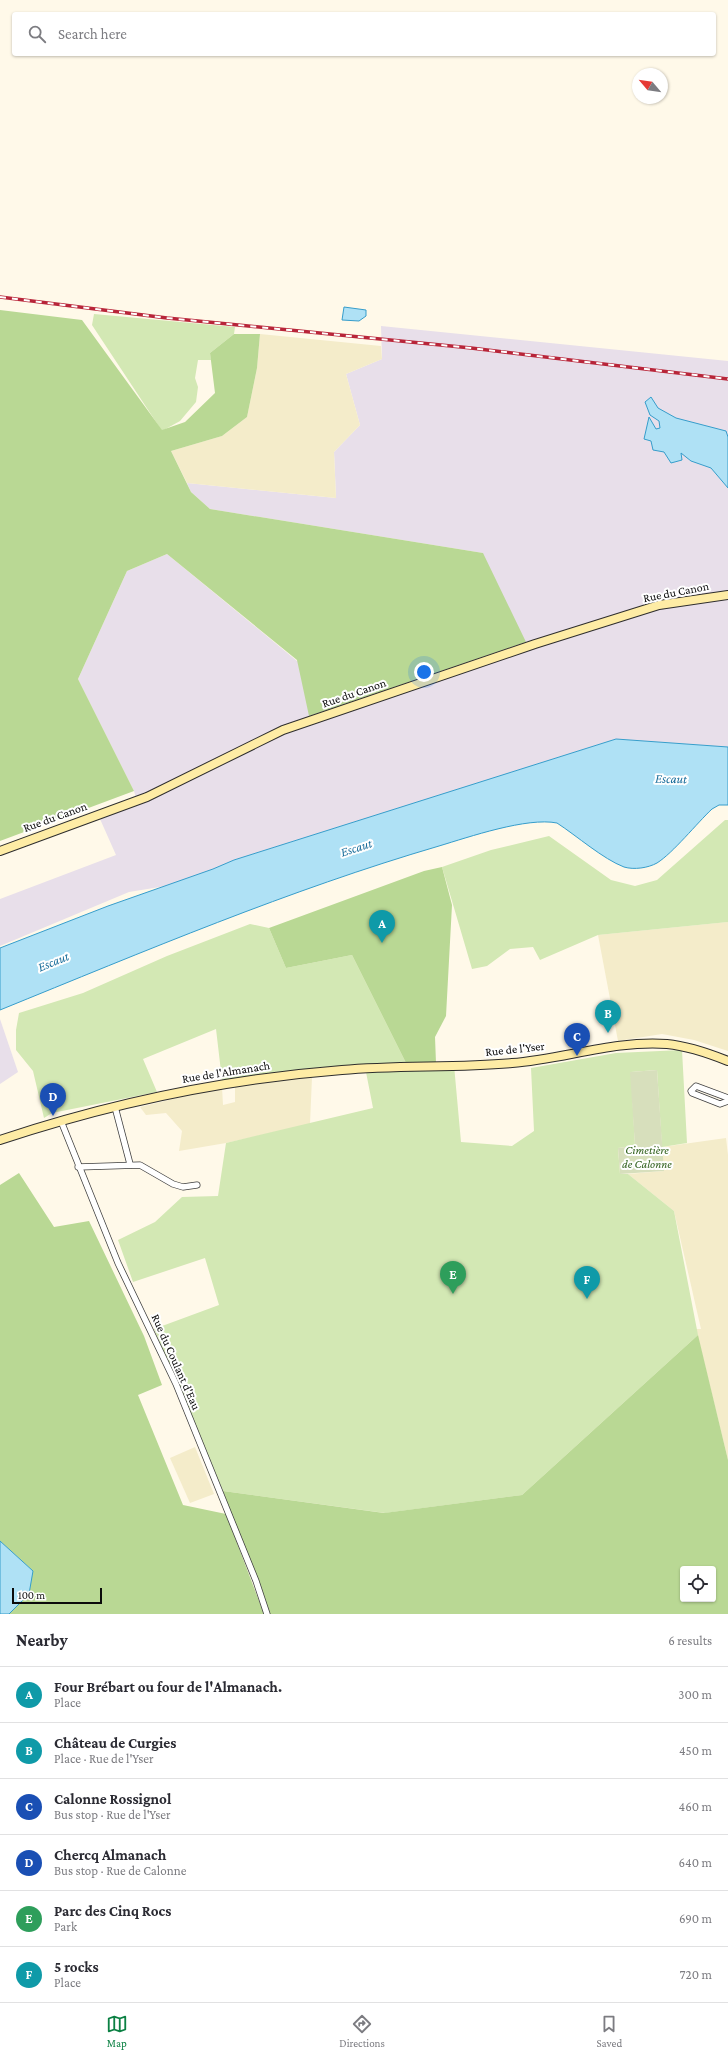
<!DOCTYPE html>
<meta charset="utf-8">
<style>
body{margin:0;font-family:"Crimson Pro",serif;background:#f7f7f7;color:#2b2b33}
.controls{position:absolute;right:12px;bottom:12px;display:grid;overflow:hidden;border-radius:4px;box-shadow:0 1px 3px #0004}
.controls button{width:36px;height:36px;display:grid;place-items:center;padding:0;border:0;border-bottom:1px solid #e1e1e2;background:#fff;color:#2b2b33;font:20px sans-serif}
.compass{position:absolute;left:632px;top:68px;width:36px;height:36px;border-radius:50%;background:#fff;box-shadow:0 1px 3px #0004;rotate:299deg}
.scale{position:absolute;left:12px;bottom:10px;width:90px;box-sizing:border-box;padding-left:4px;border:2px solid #0b0b0b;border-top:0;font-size:11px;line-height:14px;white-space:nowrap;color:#0b0b0b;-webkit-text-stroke:3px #fff;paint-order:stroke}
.you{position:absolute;left:424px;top:672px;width:14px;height:14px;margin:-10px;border:3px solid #fff;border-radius:50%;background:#1a73e8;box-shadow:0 0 0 6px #1a73e833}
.badge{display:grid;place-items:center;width:26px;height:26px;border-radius:50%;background:#0b8043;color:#fff;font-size:13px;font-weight:700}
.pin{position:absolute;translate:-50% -33px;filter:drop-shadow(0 1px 2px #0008)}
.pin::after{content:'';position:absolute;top:21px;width:14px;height:12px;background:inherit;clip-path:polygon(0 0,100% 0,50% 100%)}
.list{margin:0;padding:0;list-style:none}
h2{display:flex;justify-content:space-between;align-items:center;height:52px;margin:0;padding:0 16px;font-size:17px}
h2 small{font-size:13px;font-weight:400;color:#7c7c81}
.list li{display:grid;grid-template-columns:26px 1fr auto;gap:12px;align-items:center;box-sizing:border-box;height:56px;padding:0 16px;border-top:1px solid #e1e1e2}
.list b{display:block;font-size:15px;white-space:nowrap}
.list p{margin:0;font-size:13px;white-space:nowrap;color:#7c7c81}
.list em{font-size:13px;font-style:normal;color:#7c7c81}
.icon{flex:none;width:22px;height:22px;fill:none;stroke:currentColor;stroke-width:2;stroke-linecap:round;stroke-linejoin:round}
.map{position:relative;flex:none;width:728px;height:1614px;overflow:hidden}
.search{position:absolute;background:#fff;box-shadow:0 1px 3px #0004;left:12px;right:12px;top:12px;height:44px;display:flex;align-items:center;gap:10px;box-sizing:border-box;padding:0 14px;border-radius:4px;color:#7c7c81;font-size:15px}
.sheet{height:388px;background:#fff}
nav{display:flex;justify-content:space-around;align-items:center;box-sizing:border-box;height:56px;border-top:1px solid #e1e1e2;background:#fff;font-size:11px;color:#7c7c81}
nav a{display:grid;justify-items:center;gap:2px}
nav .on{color:#0b8043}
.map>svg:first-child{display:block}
</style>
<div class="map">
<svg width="728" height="1614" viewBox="0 0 728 1614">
<rect width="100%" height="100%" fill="#fff9e9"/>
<!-- industrial -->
<g fill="#e8dfea">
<polygon points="381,326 728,361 728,747 616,739 234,860 214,869 166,886 129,892 0,946 0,899 116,855 100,819 138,805 134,791 78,679 127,571 167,554 297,661 483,553 210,509 191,492 187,483 336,498 334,452 360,425 346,374 382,359"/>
<polygon points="0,1019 18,1072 0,1084"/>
</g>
<!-- farmland -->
<g fill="#f4ecca">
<polygon points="260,334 381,346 382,359 346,374 360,425 334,452 336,498 187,483 171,451 222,436 247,417 257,368"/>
<polygon points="728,922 728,1051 694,1040 662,1034 618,1041 598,935"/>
<polygon points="312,1077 310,1124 226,1143 179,1151 182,1131 166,1113 146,1115 140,1107 222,1087 223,1105 235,1102 235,1086"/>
<polygon points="726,1138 728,1155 728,1460 696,1329 701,1329 674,1211 628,1174 664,1171 662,1147"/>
<polygon points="195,1447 214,1494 190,1503 170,1458"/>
</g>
<!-- green -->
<g fill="#d3e8b4">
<polygon points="94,314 235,327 234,334 210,353 211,360 198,360 195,378 198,387 196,402 180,421 162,431 92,325"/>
<polygon points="725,820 728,820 728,922 598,935 540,960 533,947 510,949 487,966 472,969 442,867 491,850 549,836 611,880 635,886 657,880"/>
<polygon points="250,924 269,928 286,968 352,955 408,1067 222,1080 216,1029 143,1059 157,1092 52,1113 44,1118 33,1071 16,1050 16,1030 19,1013 83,993 167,956"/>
<polygon points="682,1050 687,1143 662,1147 657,1070 631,1072 635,1146 618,1148 620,1174 628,1174 674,1211 698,1335 522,1495 385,1513 223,1491 154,1329 219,1305 205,1258 133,1282 118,1240 155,1222 182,1197 218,1196 226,1143 373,1108 366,1072 454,1065 461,1142 512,1146 534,1131 531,1068 616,1053"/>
</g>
<!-- forest -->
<g fill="#b9d894" fill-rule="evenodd">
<polygon points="0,310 82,320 162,430 185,422 215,393 210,353 234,334 260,334 257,368 247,417 222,436 171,451 191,492 210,509 483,553 526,642 309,716 297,660 167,554 127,571 78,679 134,791 0,841"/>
<polygon points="442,867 452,905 446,1016 435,1037 436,1063 408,1067 352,955 286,968 269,928 424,871"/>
<polygon points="19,1173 54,1227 89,1221 144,1336 162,1385 138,1395 183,1505 226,1514 264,1614 9,1614 14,1608 33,1571 0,1541 0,1185"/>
<path d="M698,1335L728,1460V1614H269L223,1491L384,1513L522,1495ZM683,1569H713V1599H683Z"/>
</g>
<!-- cemetery -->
<polygon fill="#d7dfbc" points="657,1070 664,1171 620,1174 618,1148 635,1146 630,1072"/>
<!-- water -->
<g fill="#afe1f5" stroke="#369dcb">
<polygon points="344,307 366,310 366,316 359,321 342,320"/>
<polygon points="651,397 658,408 676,418 726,431 728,437 728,488 711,468 691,461 681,453 682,460 671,463 664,452 653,450 651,441 644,439 649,417 656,429 660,428 659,421 650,415 645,402"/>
<path d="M616,739L728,747V805H719L712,809C697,823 673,853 657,863C648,868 634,870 624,867C603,859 577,836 557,823C527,817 469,837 439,846C289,890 145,951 0,1010V948L108,906L213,869L234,860Z"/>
<polygon points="0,1541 33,1571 29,1594 9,1614 0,1614"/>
</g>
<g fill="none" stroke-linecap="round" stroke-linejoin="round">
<!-- street casing -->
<g stroke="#3e3e3e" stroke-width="7">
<g id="street">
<polyline points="728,1098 696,1086 691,1091 692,1093 720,1104 728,1101"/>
<polyline points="115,1107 130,1164"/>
<polyline points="61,1121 118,1263 176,1384 256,1581 267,1614"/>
<polyline points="78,1167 140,1165 173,1184 183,1187 197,1185"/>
</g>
</g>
<!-- secondary casing -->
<g stroke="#2d2d2d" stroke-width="10">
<g id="secondary">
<polyline points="0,851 147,797 283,730 535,644 659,605 728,595"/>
<path d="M0,1140C111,1103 225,1079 342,1070C398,1065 456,1068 512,1063C564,1059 615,1040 667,1044C688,1046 708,1053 728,1061"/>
</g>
</g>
<!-- street -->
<use href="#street" stroke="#fff" stroke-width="5.5"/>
<!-- secondary -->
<use href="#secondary" stroke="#feeca5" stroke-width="8"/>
<!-- rail casing -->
<g stroke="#b82539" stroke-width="3.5">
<polyline id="rail" points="0,297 167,318 471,348 728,379"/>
</g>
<!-- rail -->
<use href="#rail" stroke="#fff" stroke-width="2" stroke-dasharray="6" stroke-linecap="butt"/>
</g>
<g text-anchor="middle" stroke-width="4" stroke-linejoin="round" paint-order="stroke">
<!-- street labels -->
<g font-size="12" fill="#0b0b0b" stroke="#fff">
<text transform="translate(676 592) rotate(-11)" y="4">Rue du Canon</text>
<text transform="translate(354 693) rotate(-19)" y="4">Rue du Canon</text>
<text transform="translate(55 817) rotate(-20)" y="4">Rue du Canon</text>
<text transform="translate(515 1049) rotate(-6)" y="4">Rue de l'Yser</text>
<text transform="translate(226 1072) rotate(-9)" y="4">Rue de l'Almanach</text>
<text transform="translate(176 1362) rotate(66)" y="4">Rue du Coulant d'Eau</text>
</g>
<!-- park labels -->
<g font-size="12" font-style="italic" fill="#31611d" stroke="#fff">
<text x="647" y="1154">Cimetière<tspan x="647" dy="14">de Calonne</tspan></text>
</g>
<!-- water labels -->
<g font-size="13" font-style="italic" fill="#176c9a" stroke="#fff">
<text transform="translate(671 778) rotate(1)" y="5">Escaut</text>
<text transform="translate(356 847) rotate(-18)" y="5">Escaut</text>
<text transform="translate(53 961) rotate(-22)" y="5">Escaut</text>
</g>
</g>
</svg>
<div class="controls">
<button><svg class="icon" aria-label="locate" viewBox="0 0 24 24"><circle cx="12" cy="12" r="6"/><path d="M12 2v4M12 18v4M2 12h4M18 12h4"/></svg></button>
</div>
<svg class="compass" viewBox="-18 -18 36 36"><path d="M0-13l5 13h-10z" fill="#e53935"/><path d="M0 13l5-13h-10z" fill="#7c7c81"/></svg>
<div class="scale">100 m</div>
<div class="you"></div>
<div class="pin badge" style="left:382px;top:943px;background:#0f9aa8">A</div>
<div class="pin badge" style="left:608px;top:1033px;background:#0f9aa8">B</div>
<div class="pin badge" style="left:577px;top:1056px;background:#1a4fb4">C</div>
<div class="pin badge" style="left:53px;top:1116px;background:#1a4fb4">D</div>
<div class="pin badge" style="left:453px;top:1294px;background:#2e9e5b">E</div>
<div class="pin badge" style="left:587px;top:1299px;background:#0f9aa8">F</div>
<div class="search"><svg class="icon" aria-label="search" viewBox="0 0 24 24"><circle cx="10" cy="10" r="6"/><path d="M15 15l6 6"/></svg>Search here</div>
</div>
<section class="sheet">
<h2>Nearby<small>6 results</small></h2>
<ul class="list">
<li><span class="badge" style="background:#0f9aa8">A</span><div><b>Four Brébart ou four de l'Almanach.</b><p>Place</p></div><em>300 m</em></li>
<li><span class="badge" style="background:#0f9aa8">B</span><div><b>Château de Curgies</b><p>Place · Rue de l'Yser</p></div><em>450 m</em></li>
<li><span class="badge" style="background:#1a4fb4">C</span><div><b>Calonne Rossignol</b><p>Bus stop · Rue de l'Yser</p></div><em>460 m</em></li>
<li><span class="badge" style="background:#1a4fb4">D</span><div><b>Chercq Almanach</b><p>Bus stop · Rue de Calonne</p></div><em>640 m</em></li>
<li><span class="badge" style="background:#2e9e5b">E</span><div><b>Parc des Cinq Rocs</b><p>Park</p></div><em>690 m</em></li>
<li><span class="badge" style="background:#0f9aa8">F</span><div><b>5 rocks</b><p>Place</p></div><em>720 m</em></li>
</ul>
</section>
<nav>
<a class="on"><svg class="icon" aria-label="map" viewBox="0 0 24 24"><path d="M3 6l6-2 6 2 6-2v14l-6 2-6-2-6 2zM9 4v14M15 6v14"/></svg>Map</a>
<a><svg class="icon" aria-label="directions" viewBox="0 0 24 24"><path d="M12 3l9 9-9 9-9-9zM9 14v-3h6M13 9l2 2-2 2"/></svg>Directions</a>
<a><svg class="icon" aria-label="saved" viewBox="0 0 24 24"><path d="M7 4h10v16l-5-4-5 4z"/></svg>Saved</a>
</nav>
